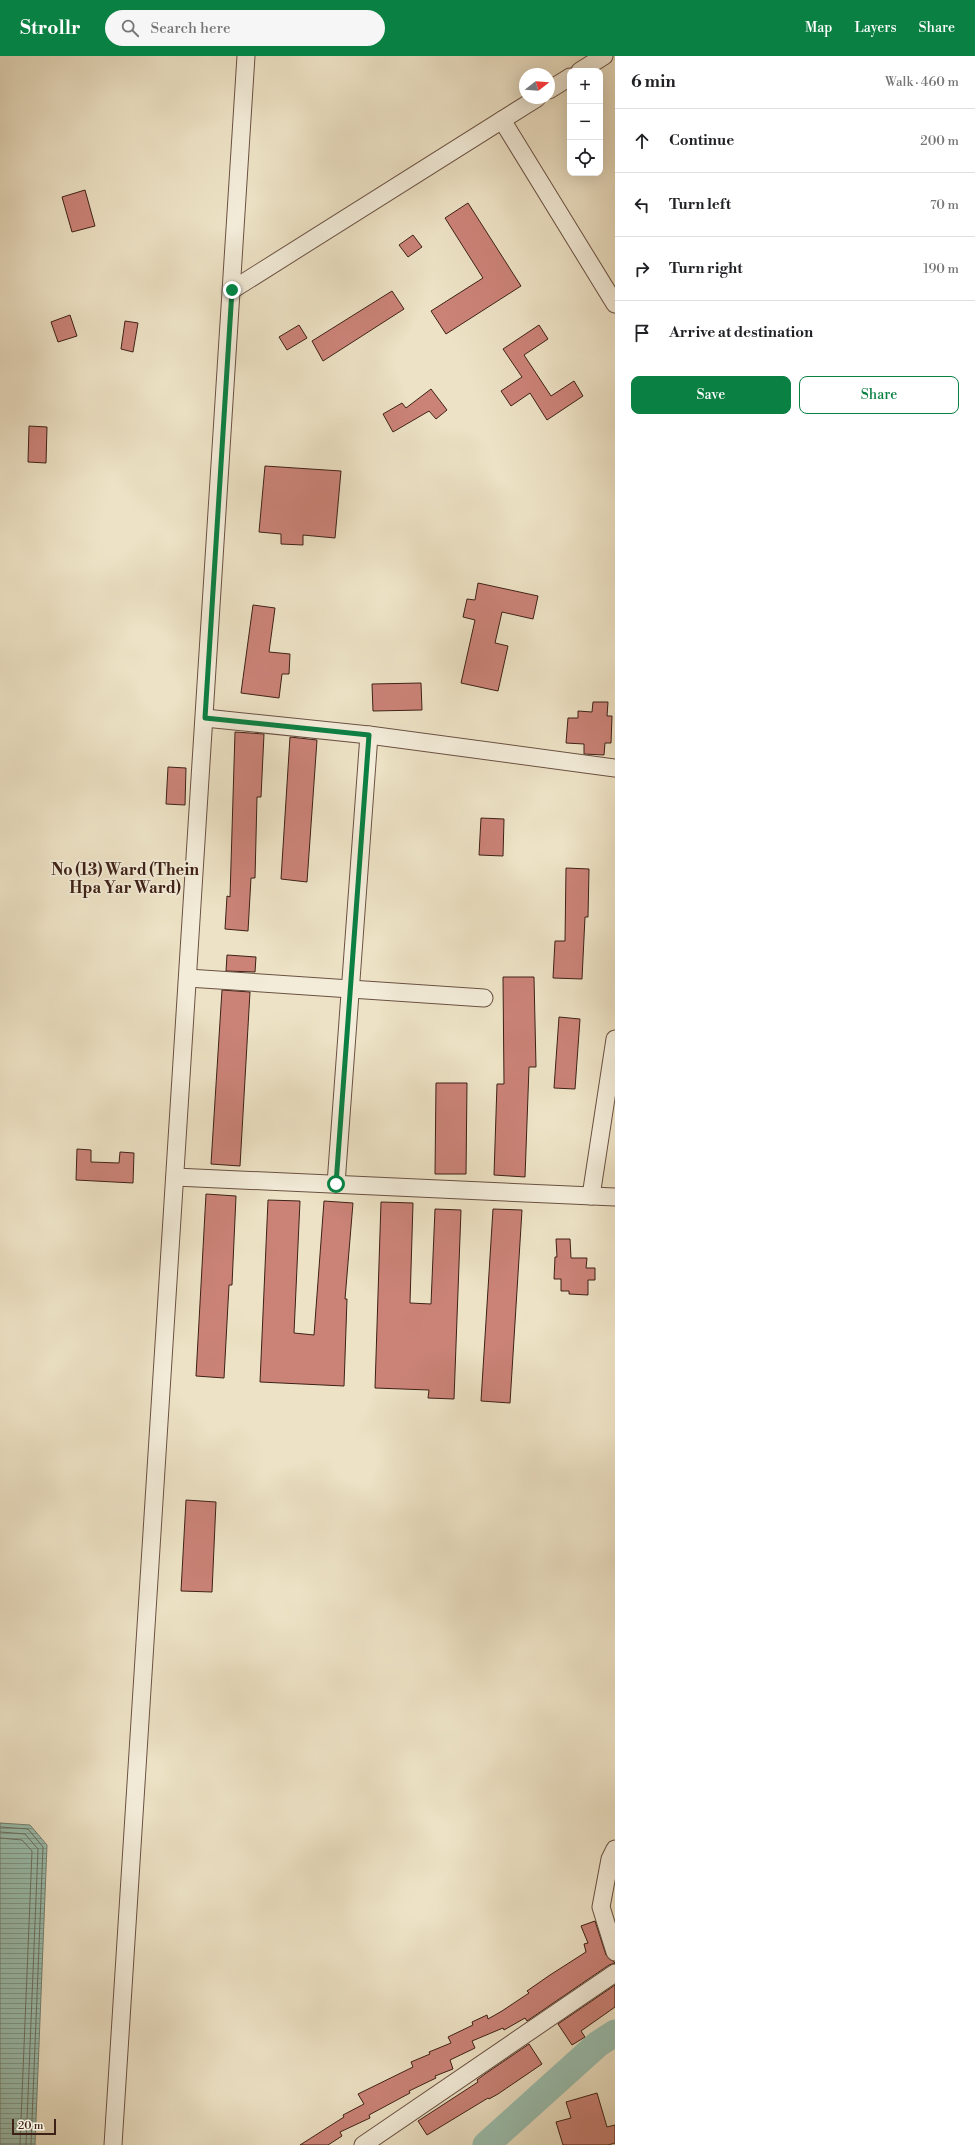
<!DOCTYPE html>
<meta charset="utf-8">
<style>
body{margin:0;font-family:"Libre Bodoni",serif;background:#f6f6f6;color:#202124}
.controls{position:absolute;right:12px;top:12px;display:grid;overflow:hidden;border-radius:8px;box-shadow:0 4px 16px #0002}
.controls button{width:36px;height:36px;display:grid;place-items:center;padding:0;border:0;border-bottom:1px solid #e0e0e0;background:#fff;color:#202124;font:20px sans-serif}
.compass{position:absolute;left:519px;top:12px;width:36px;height:36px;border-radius:50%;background:#fff;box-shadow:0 4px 16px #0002;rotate:73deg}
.scale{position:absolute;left:12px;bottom:10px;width:44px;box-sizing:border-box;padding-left:4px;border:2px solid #3e2116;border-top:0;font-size:11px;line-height:14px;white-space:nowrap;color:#3e2116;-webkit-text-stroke:3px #f3ecd9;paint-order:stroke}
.stop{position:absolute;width:12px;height:12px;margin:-9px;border:3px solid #0b8043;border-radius:50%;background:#fff}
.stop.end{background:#0b8043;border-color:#fff;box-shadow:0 1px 4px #0008}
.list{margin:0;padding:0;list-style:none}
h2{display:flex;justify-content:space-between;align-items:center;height:52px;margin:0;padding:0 16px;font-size:17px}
h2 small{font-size:13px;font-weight:400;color:#757577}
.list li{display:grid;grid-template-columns:26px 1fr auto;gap:12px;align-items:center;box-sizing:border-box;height:64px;padding:0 16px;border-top:1px solid #e0e0e0}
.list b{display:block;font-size:15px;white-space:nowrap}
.list em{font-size:13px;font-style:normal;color:#757577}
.actions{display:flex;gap:8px;padding:12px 16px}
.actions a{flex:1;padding:9px 0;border:1px solid #0b8043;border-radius:8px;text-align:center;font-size:14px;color:#0b8043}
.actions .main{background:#0b8043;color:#fff}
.icon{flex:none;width:22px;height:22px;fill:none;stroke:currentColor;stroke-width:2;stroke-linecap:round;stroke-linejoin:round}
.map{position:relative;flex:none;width:615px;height:2089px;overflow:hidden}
header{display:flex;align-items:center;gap:24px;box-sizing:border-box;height:56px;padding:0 20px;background:#0b8043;color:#fff}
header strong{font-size:19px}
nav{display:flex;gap:22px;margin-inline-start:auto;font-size:14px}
.search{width:280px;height:36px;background:#f6f6f6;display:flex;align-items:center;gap:10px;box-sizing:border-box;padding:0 14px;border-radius:22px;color:#757577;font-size:15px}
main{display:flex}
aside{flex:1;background:#fff}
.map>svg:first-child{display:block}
</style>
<header>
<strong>Strollr</strong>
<div class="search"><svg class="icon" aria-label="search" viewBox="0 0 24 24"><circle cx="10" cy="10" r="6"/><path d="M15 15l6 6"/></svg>Search here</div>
<nav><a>Map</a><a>Layers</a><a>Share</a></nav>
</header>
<main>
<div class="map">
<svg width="615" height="2089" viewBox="0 0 615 2089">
<defs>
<pattern id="water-rules" width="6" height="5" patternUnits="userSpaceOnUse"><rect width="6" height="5" fill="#9abfaf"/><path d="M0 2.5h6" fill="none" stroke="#7f9b8d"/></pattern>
</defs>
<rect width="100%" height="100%" fill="#ede2c5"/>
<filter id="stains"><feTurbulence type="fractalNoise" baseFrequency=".005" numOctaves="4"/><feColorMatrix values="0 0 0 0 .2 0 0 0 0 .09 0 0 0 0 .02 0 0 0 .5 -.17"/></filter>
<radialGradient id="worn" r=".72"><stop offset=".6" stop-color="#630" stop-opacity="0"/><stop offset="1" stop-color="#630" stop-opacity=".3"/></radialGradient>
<!-- water -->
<polygon fill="url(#water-rules)" stroke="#758072" points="0,1767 30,1769 47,1789 35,2089 0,2089"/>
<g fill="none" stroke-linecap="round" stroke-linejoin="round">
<!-- shore -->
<g stroke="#6c7062" stroke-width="1">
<polyline points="0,1771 28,1773 43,1791 31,2089"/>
<polyline points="0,1776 25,1778 38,1793 26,2089"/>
<polyline points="0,1782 22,1784 32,1795 20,2089"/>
</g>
<!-- river -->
<polyline stroke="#9abfaf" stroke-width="27" points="486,2089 598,1988 615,1977"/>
</g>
<!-- building -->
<g fill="#cb8378" stroke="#3e2116">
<polygon points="85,134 95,170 72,176 62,141"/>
<polygon points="468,147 521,230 446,278 431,255 483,222 445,162"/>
<polygon points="413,179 422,191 408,201 399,189"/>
<polygon points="392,235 404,253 323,305 312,285"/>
<polygon points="70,259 77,280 58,286 51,266"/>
<polygon points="125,265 138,267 133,296 121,293"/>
<polygon points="299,269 307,282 287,294 279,281"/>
<polygon points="539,269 548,283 524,299 551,340 574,325 583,340 547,364 530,337 511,350 501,335 522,321 503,293"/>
<polygon points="431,333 447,354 436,363 429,355 393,376 383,358 402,347 406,352"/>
<polygon points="29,370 47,371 46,407 28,406"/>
<polygon points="265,410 341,415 335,482 303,479 303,489 281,488 281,478 259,476"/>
<polygon points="478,527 538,540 533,563 502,556 495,587 508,590 498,635 461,627 475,564 463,561 467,543 475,544"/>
<polygon points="253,549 275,552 269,596 290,598 289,618 282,618 279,642 241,637"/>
<polygon points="421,627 422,654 373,655 372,628"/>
<polygon points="593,646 608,646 607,660 612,660 611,687 605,687 604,699 584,698 584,688 566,687 568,662 578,662 578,655 592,656"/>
<polygon points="235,676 264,678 261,741 257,741 255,822 251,822 248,875 225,873 227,840 230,841"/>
<polygon points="290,681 317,684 307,826 281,823"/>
<polygon points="168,711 186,712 185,749 166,748"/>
<polygon points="481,762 504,763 503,800 479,799"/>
<polygon points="566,812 589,813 588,861 585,861 582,923 553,922 555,885 565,885"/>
<polygon points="227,899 256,901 255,916 226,915"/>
<polygon points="503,921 534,921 536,1011 529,1011 525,1121 494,1119 497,1028 504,1028"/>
<polygon points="222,934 250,936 240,1110 211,1108"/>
<polygon points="559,961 580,963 575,1033 554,1032"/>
<polygon points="436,1027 467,1027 466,1118 435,1118"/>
<polygon points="77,1093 91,1094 91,1106 119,1107 120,1096 134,1097 133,1127 76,1124"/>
<polygon points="206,1138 236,1140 232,1229 229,1229 224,1322 196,1320"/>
<polygon points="268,1144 300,1145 294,1277 314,1279 324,1145 353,1147 345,1243 347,1243 344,1330 260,1326"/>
<polygon points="381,1146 413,1147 410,1247 431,1248 435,1153 461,1154 454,1343 428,1342 429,1334 375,1332"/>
<polygon points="493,1153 522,1154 510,1347 481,1345"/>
<polygon points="556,1183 570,1183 571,1202 587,1202 586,1212 595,1212 595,1224 588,1224 588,1239 569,1238 569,1235 561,1235 561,1223 554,1223 555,1201 557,1201"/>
<polygon points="186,1444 216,1446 212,1536 181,1535"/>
<polygon points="595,1865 606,1899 615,1907 609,1909 527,1965 525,1962 504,1974 503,1972 472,1985 475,1992 450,2004 453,2013 435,2020 436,2022 409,2035 410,2037 369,2059 370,2062 340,2076 342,2080 328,2089 300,2089 344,2061 343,2059 364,2048 358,2038 413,2011 411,2006 430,1998 429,1996 451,1987 448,1981 473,1969 472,1966 487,1959 488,1963 502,1955 529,1937 527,1935 550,1919 586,1896 584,1888 588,1887 581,1870"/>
<polygon points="615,1929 615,1951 581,1975 585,1981 572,1989 558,1968"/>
<polygon points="529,1988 542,2008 498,2038 489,2043 488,2042 427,2079 418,2065 478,2026 477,2024 485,2018"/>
<polygon points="597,2037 607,2071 615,2069 615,2087 608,2089 563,2089 556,2066 571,2062 566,2046"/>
</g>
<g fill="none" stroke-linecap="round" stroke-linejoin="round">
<!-- minor casing -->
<g stroke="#6a5142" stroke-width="19">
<g id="minor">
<polyline points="580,15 604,0"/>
<polyline points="549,34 570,21"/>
<polyline points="502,64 615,248"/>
<polyline points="232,234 537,42"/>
<polyline points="205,662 369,679 615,712"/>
<polyline points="188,922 484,942"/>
<polyline points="175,1121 615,1141"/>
<polyline points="336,1128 369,679"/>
<polyline points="591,1140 615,983"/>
<polyline points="615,1793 610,1803 601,1851 615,1896"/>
<polyline points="113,2089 246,0"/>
<polyline points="363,2089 615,1917"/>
</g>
</g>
<!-- minor -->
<use href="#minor" stroke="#f3ecd9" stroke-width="17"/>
</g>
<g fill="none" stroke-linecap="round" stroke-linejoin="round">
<!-- route -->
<polyline stroke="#0b8043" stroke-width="5" points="232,234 205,662 369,679 336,1128"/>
</g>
<g text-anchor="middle" stroke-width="3.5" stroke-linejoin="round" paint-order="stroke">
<!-- quarter labels -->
<g font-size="16" font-weight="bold" fill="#3e2116" stroke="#f3ecd9">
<text x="125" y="819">No (13) Ward (Thein<tspan x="125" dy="18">Hpa Yar Ward)</tspan></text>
</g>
</g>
<rect width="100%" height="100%" filter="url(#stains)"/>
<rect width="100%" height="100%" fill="url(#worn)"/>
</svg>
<div class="controls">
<button>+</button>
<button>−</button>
<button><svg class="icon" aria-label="locate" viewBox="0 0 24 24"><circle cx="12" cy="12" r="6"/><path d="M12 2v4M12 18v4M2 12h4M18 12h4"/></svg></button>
</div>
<svg class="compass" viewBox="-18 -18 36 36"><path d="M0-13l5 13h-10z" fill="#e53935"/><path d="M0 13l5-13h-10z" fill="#757577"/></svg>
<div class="scale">20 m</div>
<div class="stop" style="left:336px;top:1128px"></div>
<div class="stop end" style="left:232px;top:234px"></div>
</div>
<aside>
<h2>6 min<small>Walk · 460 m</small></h2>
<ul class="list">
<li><svg class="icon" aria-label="ahead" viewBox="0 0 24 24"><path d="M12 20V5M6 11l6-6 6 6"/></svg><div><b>Continue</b></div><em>200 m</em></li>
<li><svg class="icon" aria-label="left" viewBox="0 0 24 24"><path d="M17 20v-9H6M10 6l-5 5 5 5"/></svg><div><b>Turn left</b></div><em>70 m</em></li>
<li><svg class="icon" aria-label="right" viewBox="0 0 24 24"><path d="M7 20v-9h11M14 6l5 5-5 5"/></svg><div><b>Turn right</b></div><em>190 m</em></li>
<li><svg class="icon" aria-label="arrive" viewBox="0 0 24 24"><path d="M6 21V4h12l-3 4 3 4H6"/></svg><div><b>Arrive at destination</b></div></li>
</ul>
<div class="actions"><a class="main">Save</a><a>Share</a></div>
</aside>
</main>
